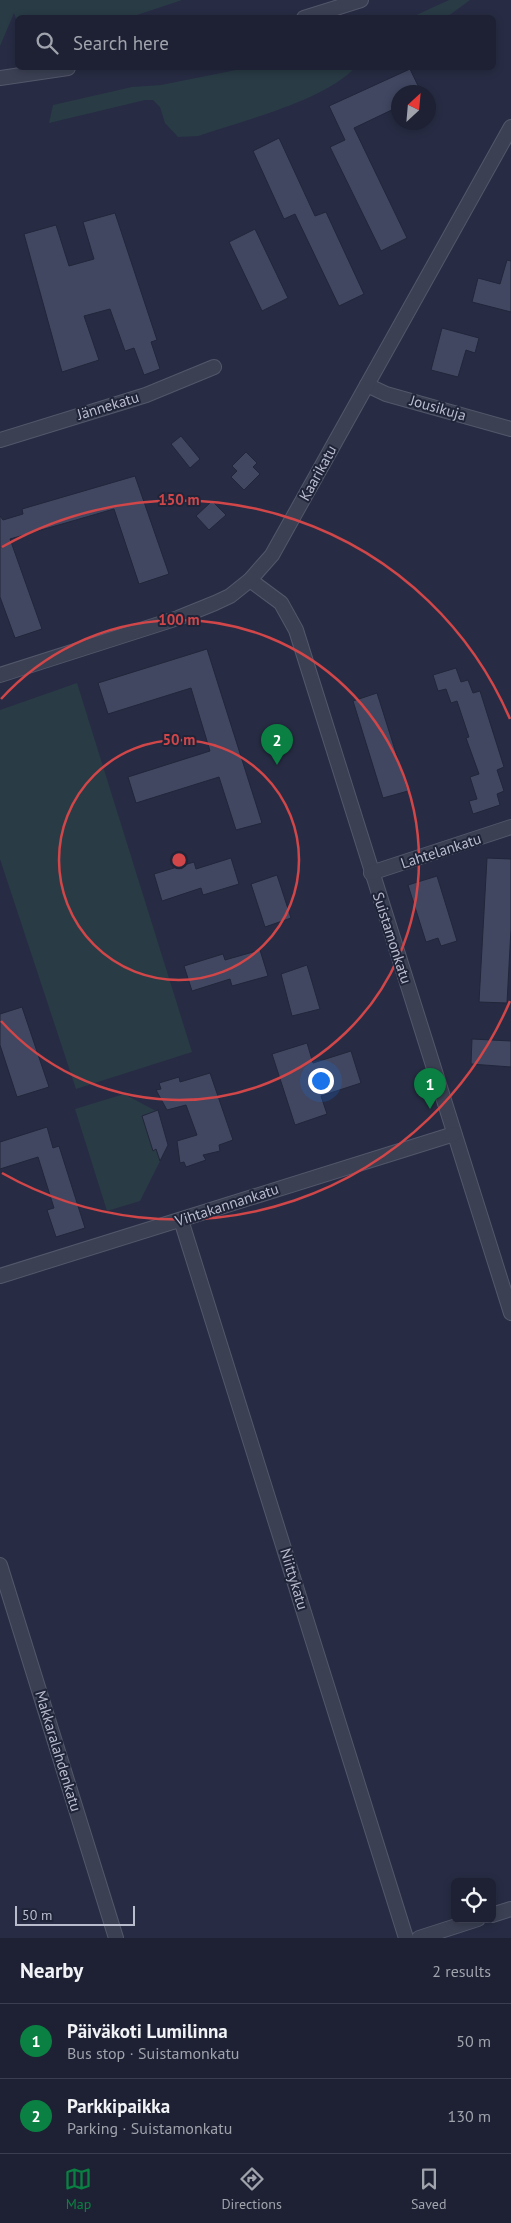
<!DOCTYPE html>
<meta charset="utf-8">
<style>
body{margin:0;font-family:"PT Sans",sans-serif;background:#2a2e3f;color:#f1f3f6}
.controls{position:absolute;right:15px;bottom:15px;display:grid;overflow:hidden;border-radius:8px;box-shadow:0 2px 8px #0003}
.controls button{width:45px;height:45px;display:grid;place-items:center;padding:0;border:0;border-bottom:1px solid #3b3e4e;background:#1d2133;color:#f1f3f6;font:25px sans-serif}
.compass{position:absolute;left:391px;top:85px;width:45px;height:45px;border-radius:50%;background:#1d2133;box-shadow:0 2px 8px #0003;rotate:26deg}
.scale{position:absolute;left:15px;bottom:12px;width:120px;box-sizing:border-box;padding-left:5px;border:2px solid #b9bccd;border-top:0;font-size:14px;line-height:18px;white-space:nowrap;color:#b9bccd;-webkit-text-stroke:4px #202439;paint-order:stroke}
.you{position:absolute;left:320px;top:1080px;width:18px;height:18px;margin:-12px;border:4px solid #fff;border-radius:50%;background:#1a73e8;box-shadow:0 0 0 8px #1a73e833}
.badge{display:grid;place-items:center;width:32px;height:32px;border-radius:50%;background:#0b8043;color:#fff;font-size:16px;font-weight:700}
.pin{position:absolute;translate:-50% -41px;filter:drop-shadow(0 1px 2px #0008)}
.pin::after{content:'';position:absolute;top:26px;width:18px;height:15px;background:inherit;clip-path:polygon(0 0,100% 0,50% 100%)}
.list{margin:0;padding:0;list-style:none}
h2{display:flex;justify-content:space-between;align-items:center;height:65px;margin:0;padding:0 20px;font-size:21px}
h2 small{font-size:16px;font-weight:400;color:#a0a3ac}
.list li{display:grid;grid-template-columns:32px 1fr auto;gap:15px;align-items:center;box-sizing:border-box;height:75px;padding:0 20px;border-top:1px solid #3b3e4e}
.list b{display:block;font-size:19px;white-space:nowrap}
.list p{margin:0;font-size:16px;white-space:nowrap;color:#a0a3ac}
.list em{font-size:16px;font-style:normal;color:#a0a3ac}
.icon{flex:none;width:28px;height:28px;fill:none;stroke:currentColor;stroke-width:2;stroke-linecap:round;stroke-linejoin:round}
.map{position:relative;flex:none;width:511px;height:1938px;overflow:hidden}
.search{position:absolute;background:#1d2133;box-shadow:0 2px 8px #0003;left:15px;right:15px;top:15px;height:55px;display:flex;align-items:center;gap:12px;box-sizing:border-box;padding:0 18px;border-radius:8px;color:#a0a3ac;font-size:19px}
.sheet{height:215px;background:#1d2133}
nav{display:flex;justify-content:space-around;align-items:center;box-sizing:border-box;height:70px;border-top:1px solid #3b3e4e;background:#1d2133;font-size:14px;color:#a0a3ac}
nav a{display:grid;justify-items:center;gap:2px}
nav .on{color:#0b8043}
.map>svg:first-child{display:block}
</style>
<div class="map">
<svg width="511" height="1938" viewBox="0 0 511 1938">
<rect width="100%" height="100%" fill="#272c44"/>
<!-- green -->
<g fill="#293b45">
<polygon points="0,0 182,0 131,17 18,18 17,22 14,13 0,46"/>
<polygon points="449,0 470,0 447,17 412,17"/>
<path d="M246,68H355C321,102 244,120 198,136L178,137L165,123L160,107L153,100H145L49,123L53,105L132,87L161,85Z"/>
<polygon points="77,683 192,1052 76,1089 0,859 0,710"/>
<polygon points="124,1094 158,1112 168,1145 140,1201 107,1211 75,1109"/>
</g>
<!-- building -->
<g fill="#414761" stroke="#22263b">
<polygon points="410,69 421,92 398,92 398,107 354,128 407,238 381,251 330,147 345,140 329,106"/>
<polygon points="279,138 315,216 326,212 364,294 339,306 295,214 284,219 253,151"/>
<polygon points="115,213 157,340 151,342 160,369 144,375 134,348 125,351 110,309 84,316 99,360 62,372 24,234 56,225 69,266 94,259 83,222"/>
<polygon points="255,229 288,298 262,311 229,242"/>
<polygon points="507,260 511,261 511,312 472,302 478,278 500,284"/>
<polygon points="442,328 479,338 475,353 466,350 458,377 431,370"/>
<polygon points="181,436 200,459 190,468 171,444"/>
<polygon points="246,452 257,463 253,467 260,474 244,490 231,477 237,471 232,466"/>
<polygon points="135,476 169,574 139,584 114,509 10,539 42,629 15,638 0,597 0,516 3,520 23,514 22,509"/>
<polygon points="212,501 226,515 209,530 196,516"/>
<polygon points="207,649 262,823 236,830 219,777 136,803 128,777 210,751 191,688 108,714 98,683"/>
<polygon points="456,668 461,682 468,680 473,693 480,691 504,767 497,770 504,791 497,794 500,805 473,814 469,801 477,799 470,777 479,774 466,738 469,737 457,701 451,703 446,689 438,691 433,675"/>
<polygon points="377,693 408,791 383,798 353,701"/>
<polygon points="231,858 239,884 203,895 201,888 162,901 154,874 194,862 196,869"/>
<polygon points="487,858 511,859 511,929 507,1003 479,1002"/>
<polygon points="277,875 291,918 265,927 251,884"/>
<polygon points="437,876 457,941 441,946 438,938 426,942 408,885"/>
<polygon points="260,950 268,976 232,986 230,979 192,991 184,966 223,954 225,960"/>
<polygon points="307,965 320,1009 292,1016 281,974"/>
<polygon points="22,1007 49,1087 17,1097 0,1045 0,1014"/>
<polygon points="472,1039 511,1041 511,1067 471,1064"/>
<polygon points="307,1043 313,1063 351,1051 361,1083 321,1096 327,1114 295,1125 272,1054"/>
<polygon points="210,1073 233,1140 219,1145 220,1151 203,1155 206,1160 186,1167 184,1162 180,1163 177,1141 197,1135 186,1105 167,1110 156,1090 161,1089 159,1083 179,1077 180,1082"/>
<polygon points="158,1110 168,1145 160,1161 156,1149 153,1151 142,1116"/>
<polygon points="47,1127 53,1148 59,1146 85,1228 56,1237 47,1210 54,1208 38,1157 0,1169 0,1142"/>
</g>
<g fill="none" stroke-linecap="round" stroke-linejoin="round">
<!-- street casing -->
<g stroke="#54576b" stroke-width="16">
<g id="street">
<polyline points="304,18 361,0"/>
<polyline points="0,78 68,68"/>
<polyline points="367,385 386,394 511,429"/>
<polyline points="0,440 146,395 214,367"/>
<polyline points="250,580 281,603 296,630 511,1313"/>
<polyline points="0,675 178,618 215,603 230,596 250,580 272,555 511,127"/>
<polyline points="371,873 511,827"/>
<polyline points="181,1220 406,1938"/>
<polyline points="0,1276 454,1134"/>
<polyline points="0,1565 116,1938"/>
<polyline points="492,1915 511,1909"/>
<polyline points="419,1938 478,1919"/>
</g>
</g>
<!-- street -->
<use href="#street" stroke="#3b4053" stroke-width="14"/>
</g>
<!-- distance rings -->
<g fill="none" stroke="#d04649" stroke-width="2.5">
<circle cx="179" cy="860" r="120"/>
<path d="M1 699A240 240 0 1 1 1 1021"/>
<path d="M510 1001A360 360 0 0 1 2 1173M2 547A360 360 0 0 1 510 719"/>
</g>
<g text-anchor="middle" stroke-width="4" stroke-linejoin="round" paint-order="stroke">
<!-- street labels -->
<g font-size="15" fill="#b9bccd" stroke="#202439">
<text transform="translate(108 406) rotate(-17)" y="5">Jännekatu</text>
<text transform="translate(438 408) rotate(16)" y="5">Jousikuja</text>
<text transform="translate(318 473) rotate(-61)" y="5">Kaarikatu</text>
<text transform="translate(441 851) rotate(-18)" y="5">Lahtelankatu</text>
<text transform="translate(392 938) rotate(72)" y="5">Suistamonkatu</text>
<text transform="translate(227 1205) rotate(-18)" y="5">Vihtakannankatu</text>
<text transform="translate(294 1579) rotate(73)" y="5">Niittykatu</text>
<text transform="translate(58 1751) rotate(73)" y="5">Makkaralahdenkatu</text>
</g>
</g>
<circle cx="179" cy="860" r="8" fill="#d04649" stroke="#202439" stroke-width="2.5"/>
<g font-size="15" text-anchor="middle" font-weight="bold" fill="#d04649" stroke="#202439" stroke-width="4" stroke-linejoin="round" paint-order="stroke">
<text x="179" y="505">150 m</text>
<text x="179" y="625">100 m</text>
<text x="179" y="745">50 m</text>
</g>
</svg>
<div class="controls">
<button><svg class="icon" aria-label="locate" viewBox="0 0 24 24"><circle cx="12" cy="12" r="6"/><path d="M12 2v4M12 18v4M2 12h4M18 12h4"/></svg></button>
</div>
<svg class="compass" viewBox="-18 -18 36 36"><path d="M0-13l5 13h-10z" fill="#e53935"/><path d="M0 13l5-13h-10z" fill="#a0a3ac"/></svg>
<div class="scale">50 m</div>
<div class="you"></div>
<div class="pin badge" style="left:430px;top:1109px">1</div>
<div class="pin badge" style="left:277px;top:765px">2</div>
<div class="search"><svg class="icon" aria-label="search" viewBox="0 0 24 24"><circle cx="10" cy="10" r="6"/><path d="M15 15l6 6"/></svg>Search here</div>
</div>
<section class="sheet">
<h2>Nearby<small>2 results</small></h2>
<ul class="list">
<li><span class="badge">1</span><div><b>Päiväkoti Lumilinna</b><p>Bus stop · Suistamonkatu</p></div><em>50 m</em></li>
<li><span class="badge">2</span><div><b>Parkkipaikka</b><p>Parking · Suistamonkatu</p></div><em>130 m</em></li>
</ul>
</section>
<nav>
<a class="on"><svg class="icon" aria-label="map" viewBox="0 0 24 24"><path d="M3 6l6-2 6 2 6-2v14l-6 2-6-2-6 2zM9 4v14M15 6v14"/></svg>Map</a>
<a><svg class="icon" aria-label="directions" viewBox="0 0 24 24"><path d="M12 3l9 9-9 9-9-9zM9 14v-3h6M13 9l2 2-2 2"/></svg>Directions</a>
<a><svg class="icon" aria-label="saved" viewBox="0 0 24 24"><path d="M7 4h10v16l-5-4-5 4z"/></svg>Saved</a>
</nav>
